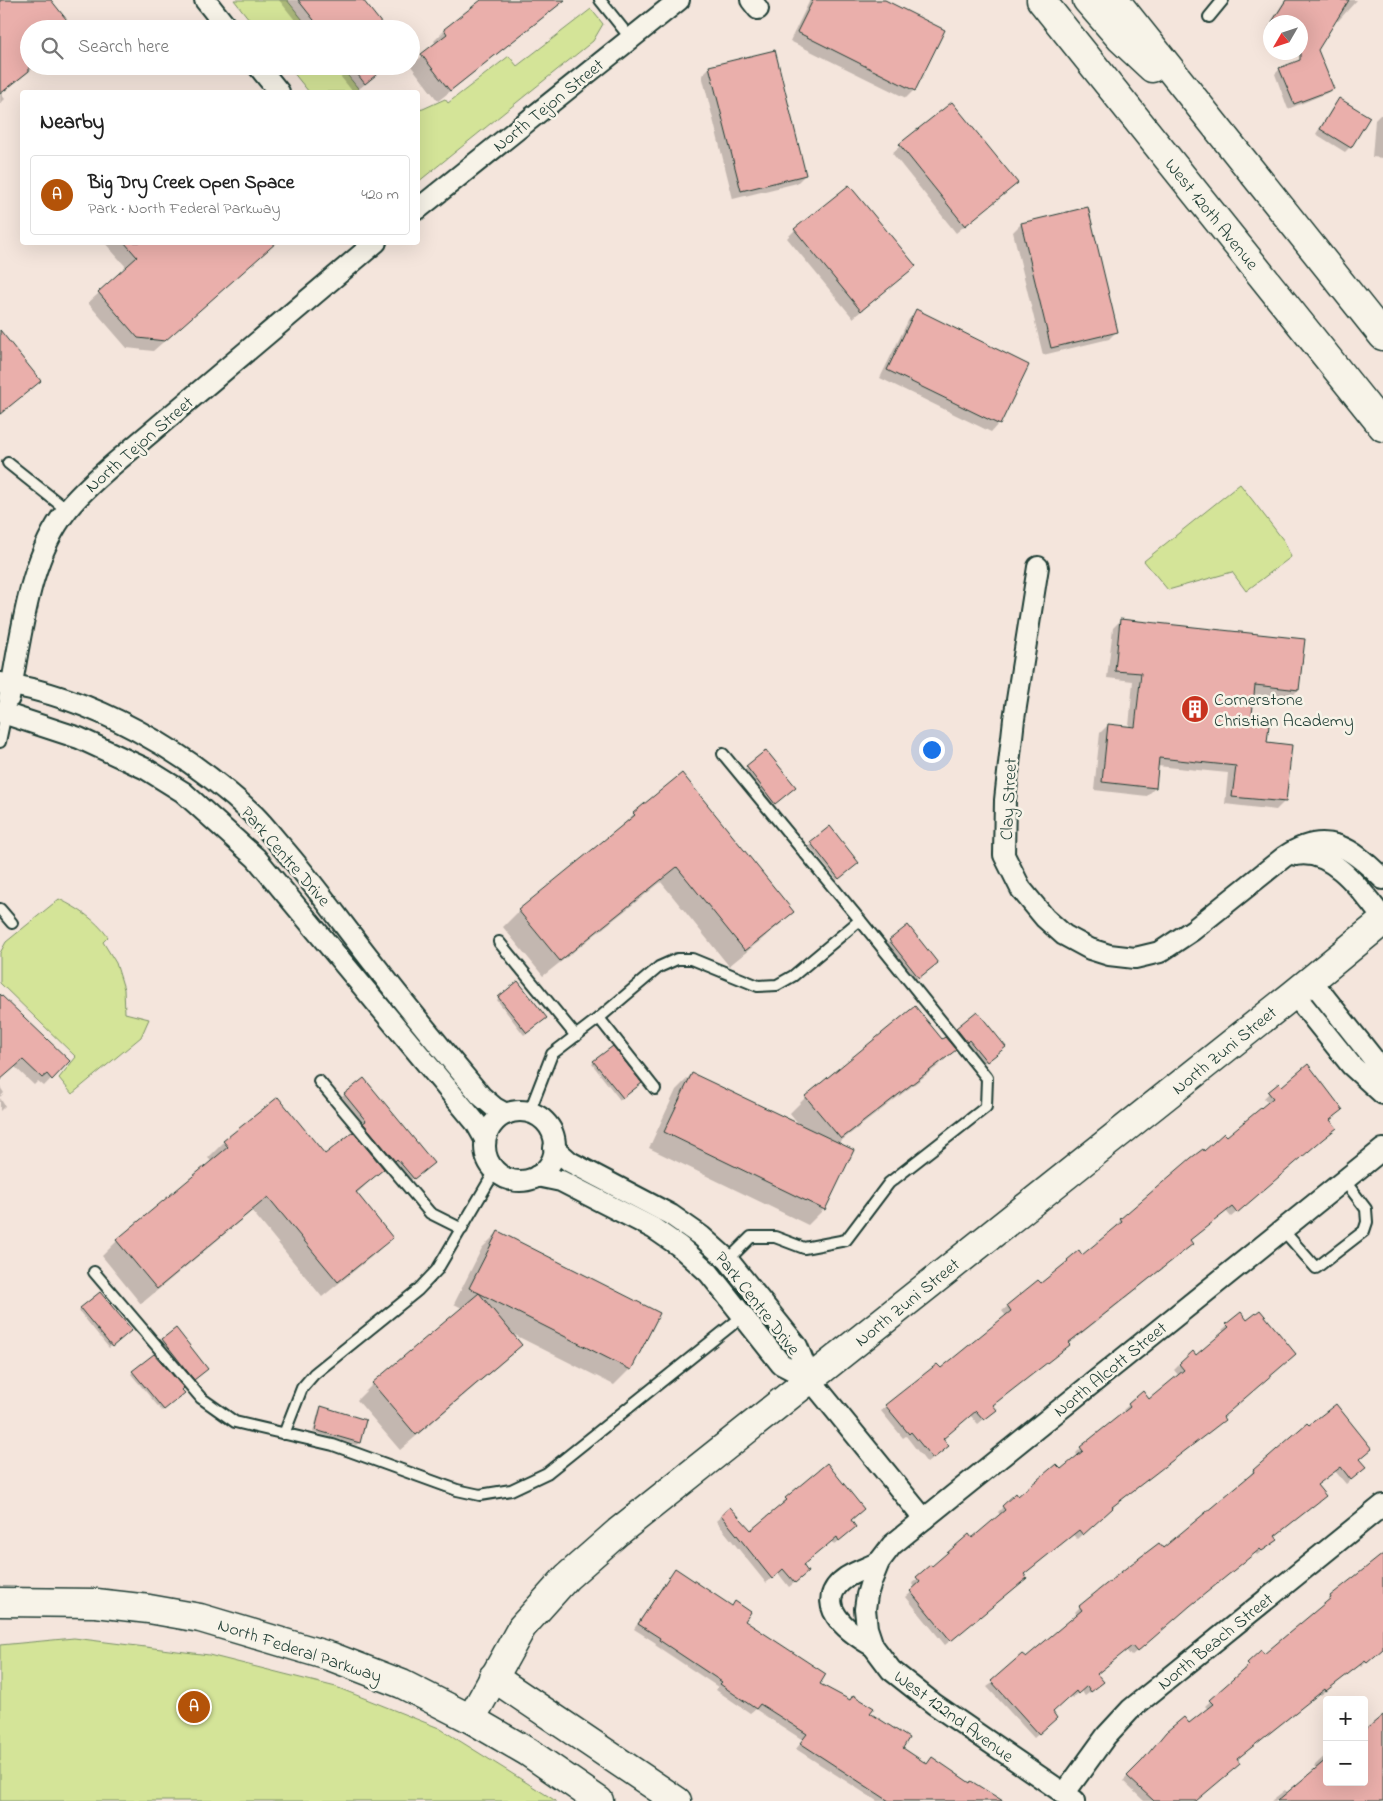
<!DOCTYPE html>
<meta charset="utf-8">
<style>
body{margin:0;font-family:"Indie Flower",sans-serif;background:#f6f6f6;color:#222}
.controls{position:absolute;right:15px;bottom:15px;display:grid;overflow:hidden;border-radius:5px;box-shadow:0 5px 20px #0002}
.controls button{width:45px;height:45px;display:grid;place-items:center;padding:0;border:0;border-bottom:1px solid #e0e0e0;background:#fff;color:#222;font:25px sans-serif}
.compass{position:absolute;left:1263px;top:15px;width:45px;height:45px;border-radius:50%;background:#fff;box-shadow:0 5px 20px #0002;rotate:231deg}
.you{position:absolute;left:931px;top:749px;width:18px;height:18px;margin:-12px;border:4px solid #fff;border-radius:50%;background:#1a73e8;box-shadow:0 0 0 8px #1a73e833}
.badge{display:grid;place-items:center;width:32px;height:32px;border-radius:50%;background:#b45309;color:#fff;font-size:16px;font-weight:700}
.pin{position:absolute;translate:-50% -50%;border:2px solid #fff;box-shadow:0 1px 5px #0006}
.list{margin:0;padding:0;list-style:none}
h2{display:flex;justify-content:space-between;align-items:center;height:65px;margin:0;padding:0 20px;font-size:21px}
h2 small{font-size:16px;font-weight:400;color:#767676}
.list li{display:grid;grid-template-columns:32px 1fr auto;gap:15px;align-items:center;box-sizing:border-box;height:80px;margin:0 10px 10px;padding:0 10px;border:1px solid #e0e0e0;border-radius:5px}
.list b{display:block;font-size:19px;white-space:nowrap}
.list p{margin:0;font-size:16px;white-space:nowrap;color:#767676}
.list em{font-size:16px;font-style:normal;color:#767676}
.icon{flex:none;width:28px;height:28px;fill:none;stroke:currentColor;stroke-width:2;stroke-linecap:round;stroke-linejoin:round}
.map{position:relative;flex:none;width:1383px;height:1801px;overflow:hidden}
.search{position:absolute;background:#fff;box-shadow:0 5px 20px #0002;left:20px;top:20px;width:400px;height:55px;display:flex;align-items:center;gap:12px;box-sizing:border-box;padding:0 18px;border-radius:28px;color:#767676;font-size:19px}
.panel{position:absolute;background:#fff;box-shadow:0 5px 20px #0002;left:20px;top:90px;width:400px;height:155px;border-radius:5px}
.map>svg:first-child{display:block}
</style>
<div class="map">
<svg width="1383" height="1801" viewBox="0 0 1383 1801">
<rect width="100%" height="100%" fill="#f4e5dc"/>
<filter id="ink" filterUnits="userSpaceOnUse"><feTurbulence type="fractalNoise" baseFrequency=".02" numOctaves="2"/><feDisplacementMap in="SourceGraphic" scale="10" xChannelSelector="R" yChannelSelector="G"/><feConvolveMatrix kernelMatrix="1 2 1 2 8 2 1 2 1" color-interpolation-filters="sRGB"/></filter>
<g filter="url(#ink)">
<!-- green -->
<g fill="#d4e498" stroke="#7a9066">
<polygon points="234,0 287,0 310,29 257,29"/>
<polygon points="591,9 603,24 593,41 418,182 418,110 423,109 445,99 448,103 509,56 517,66"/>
<polygon points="288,66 340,66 361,92 309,92"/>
<polygon points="1240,484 1284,541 1291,557 1246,591 1232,572 1168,590 1144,561"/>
<path d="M59,899C79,909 95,919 108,937L103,942L116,963L124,989L125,1013L149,1019L141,1037L72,1094L59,1078L76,1057L0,983V953L6,942Z"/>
<polygon points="74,1638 209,1655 336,1687 439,1728 556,1801 0,1801 0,1645"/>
</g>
<!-- shadow -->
<g fill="#0003">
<polygon points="0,0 50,0 29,29 29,66 36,66 1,94 5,99 0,104"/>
<polygon points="279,0 361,0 379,29 302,29"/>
<polygon points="483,0 565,0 438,101 411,66 436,44 434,41 445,30"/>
<polygon points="810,0 882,0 943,30 914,90 906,98 790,41"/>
<polygon points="1285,0 1357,0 1338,21 1336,20 1300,22 1271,22"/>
<polygon points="1270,24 1270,32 1267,30"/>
<polygon points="332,66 388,66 355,92 353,92"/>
<polygon points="710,67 805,175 797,183 733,199 702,75"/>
<polygon points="1280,69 1332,88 1327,93 1288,109 1275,74"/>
<polygon points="1339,100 1350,147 1345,152 1316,134 1334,105"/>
<polygon points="952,103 1016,183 956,233 892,153"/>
<polygon points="1380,115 1383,115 1383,158 1372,157 1375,120"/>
<polygon points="1087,208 1117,331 1109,339 1043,355 1013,232 1021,224"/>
<polygon points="795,230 914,266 853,318 787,238"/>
<polygon points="104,242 277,242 153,351 127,348 88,303 127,268"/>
<polygon points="917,311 1027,365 998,424 991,432 880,378 909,319"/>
<polygon points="0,336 39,381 0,415"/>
<polygon points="1121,620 1298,690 1290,698 1253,694 1251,716 1266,743 1284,802 1276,810 1225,804 1228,773 1157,766 1155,788 1147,796 1094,790 1100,733 1108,725 1129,727 1133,681 1107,678 1113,628"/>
<polygon points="766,752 792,789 773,805 745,770"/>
<polygon points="634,814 793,912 777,927 729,966 661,882 543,976 503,927 519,911 618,829"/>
<polygon points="830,828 856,865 837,880 809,846"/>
<polygon points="908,926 935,965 916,979 887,943"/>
<polygon points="0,995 68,1061 44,1086 38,1081 34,1085 15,1067 0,1079"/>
<polygon points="499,998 544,1020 524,1035 497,1000"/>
<polygon points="977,1013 1002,1049 984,1063 966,1041 964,1043 954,1031"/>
<polygon points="942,1041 954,1050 938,1066 837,1144 824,1209 808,1225 649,1148 676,1090 692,1074 801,1127 790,1113 806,1097"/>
<polygon points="594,1062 638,1085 620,1100 592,1064"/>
<polygon points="364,1079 430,1165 411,1180 394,1160 392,1162 362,1126 364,1124 342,1097"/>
<polygon points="0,1087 4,1093 0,1097"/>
<polygon points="1269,1093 1337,1115 1329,1121 1316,1144 1231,1217 1226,1211 1189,1241 1187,1249 992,1405 990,1414 978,1424 970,1415 942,1439 942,1451 927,1463 906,1436 903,1438 881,1411 937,1366 940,1370 1006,1316 1002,1311 1038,1281 1040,1284 1068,1261 1082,1256 1118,1227 1116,1225 1121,1220 1204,1152 1227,1138 1269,1104 1264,1098"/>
<polygon points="0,1098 5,1106 0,1111"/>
<polygon points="278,1098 325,1156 383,1169 356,1194 391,1237 376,1253 322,1297 252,1211 141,1304 102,1256 117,1241 212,1162 208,1158 224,1142"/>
<polygon points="498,1232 630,1369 614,1385 511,1333 521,1345 505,1360 400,1450 357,1400 373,1384 462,1308 454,1304 482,1248"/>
<polygon points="100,1293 128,1332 109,1348 79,1311"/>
<polygon points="1240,1314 1219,1424 1111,1508 1077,1539 1073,1535 1023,1575 1021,1583 945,1645 906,1597 916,1588 912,1583 972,1540 1000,1515 998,1512 1003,1507 1060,1471 1078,1457 1076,1453 1081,1448 1125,1412 1123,1410 1143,1393 1149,1401 1179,1376 1174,1370 1179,1365 1193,1353 1196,1356 1225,1333 1222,1330"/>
<polygon points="175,1330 201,1374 189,1384 158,1345"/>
<polygon points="133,1372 181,1395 162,1411 131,1374"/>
<polygon points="322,1408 359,1443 356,1445 313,1432 319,1410"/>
<polygon points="1307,1425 1359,1460 1360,1472 1346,1484 1335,1471 1316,1485 1274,1537 1271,1544 1257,1555 1255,1553 1183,1610 1131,1656 1126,1650 1096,1674 1097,1687 1085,1696 1081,1690 1072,1698 1070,1695 1051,1713 1051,1723 1034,1738 987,1687 1026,1659 1078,1616 1075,1612 1080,1607 1126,1569 1162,1549 1249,1477 1253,1471"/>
<polygon points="786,1499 863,1509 850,1521 849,1532 834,1545 831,1541 801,1565 802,1577 789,1587 778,1573 766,1583 716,1521 729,1509 751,1532 782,1505 781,1504"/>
<polygon points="1383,1556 1383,1648 1361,1667 1359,1665 1321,1695 1319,1693 1236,1760 1194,1801 1144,1801 1123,1781 1137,1767 1208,1709 1205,1706 1244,1671 1243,1669 1261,1652 1264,1656 1327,1603 1326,1602 1331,1597"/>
<polygon points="675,1570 731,1607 735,1603 743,1621 818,1684 849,1701 853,1696 901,1748 926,1765 996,1801 877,1801 796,1749 803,1740 755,1709 750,1713 716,1690 718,1687 655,1645 656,1643 634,1629 670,1575"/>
<polygon points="1383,1717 1383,1788 1379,1801 1271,1801 1285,1790 1288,1793 1317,1769 1314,1766 1327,1754 1327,1782 1364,1782"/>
</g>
<!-- building -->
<g fill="#eaafab" stroke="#1f3d34">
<polygon points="0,0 51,0 74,29 29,29 29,71 0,94"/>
<polygon points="298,0 363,0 386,29 321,29"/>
<polygon points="481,0 565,0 450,91 421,54 447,34 444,29"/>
<polygon points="813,0 885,0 945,30 915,91 797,32"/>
<polygon points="1286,0 1349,0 1318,50 1334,89 1294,104 1279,68 1300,60 1300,22 1272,22"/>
<polygon points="775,50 806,175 741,191 709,66"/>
<polygon points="351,66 387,66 365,84"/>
<polygon points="1339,98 1370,117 1351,148 1320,129"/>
<polygon points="952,102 1018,183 965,226 899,144"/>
<polygon points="849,185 916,266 861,311 794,229"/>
<polygon points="1088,207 1118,332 1051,348 1021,223"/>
<polygon points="124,242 277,242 165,341 138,338 98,292 137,257"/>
<polygon points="916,309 1029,365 1000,425 887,370"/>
<polygon points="0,330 41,381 0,414"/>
<polygon points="1120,619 1305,639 1299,690 1255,685 1252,715 1270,717 1267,742 1292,745 1286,802 1232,797 1236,766 1159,758 1156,788 1102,782 1108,724 1135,727 1141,673 1115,671"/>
<polygon points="766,750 796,787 775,804 746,766"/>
<polygon points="682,773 794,912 745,951 677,867 560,961 518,910 635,815 633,813"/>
<polygon points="830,826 859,863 839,879 810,842"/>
<polygon points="908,925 938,963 919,978 889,940"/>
<polygon points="518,981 547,1018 527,1033 498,997"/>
<polygon points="0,994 70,1061 52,1080 47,1074 42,1078 23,1060 0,1080"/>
<polygon points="915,1006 942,1039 945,1037 956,1050 841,1139 805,1096"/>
<polygon points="977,1011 1006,1047 987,1062 969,1040 967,1042 956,1028"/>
<polygon points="613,1046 642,1083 623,1098 593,1061"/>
<polygon points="1308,1064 1343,1110 1330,1120 1337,1128 1323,1139 1237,1213 1232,1207 1190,1240 1193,1244 1068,1343 1070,1345 993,1405 997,1410 984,1420 976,1411 943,1439 949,1446 933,1459 911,1432 909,1434 885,1405 937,1364 941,1368 1011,1311 1007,1305 1038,1280 1041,1283 1068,1261 1067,1260 1079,1250 1082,1255 1122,1222 1120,1219 1191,1158 1203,1149 1204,1151 1224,1133 1227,1136 1273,1098 1268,1092 1279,1083 1282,1086"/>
<polygon points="692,1073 854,1150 825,1210 664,1132"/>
<polygon points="364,1078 434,1163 414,1179 397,1159 395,1161 363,1123 366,1121 344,1094"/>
<polygon points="278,1097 325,1154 353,1132 384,1169 356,1192 393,1238 338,1282 268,1197 157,1289 116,1240 228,1147 223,1141"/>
<polygon points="498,1231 660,1313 631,1370 469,1288"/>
<polygon points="100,1292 132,1330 112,1347 80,1308"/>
<polygon points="479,1293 522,1345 416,1435 372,1383"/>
<polygon points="1260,1310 1296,1354 1223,1417 1225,1420 1112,1507 1113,1508 1083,1535 1079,1530 1024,1574 1027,1578 951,1641 910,1591 920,1582 916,1577 930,1565 932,1566 969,1534 972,1538 1005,1510 1002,1506 1016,1493 1018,1496 1056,1464 1061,1469 1083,1451 1080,1447 1130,1407 1128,1404 1143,1391 1149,1399 1184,1370 1179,1364 1193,1351 1196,1355 1229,1327 1226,1324 1241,1312 1247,1320"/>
<polygon points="176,1328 208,1369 194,1380 162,1339"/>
<polygon points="154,1354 184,1388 182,1390 185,1393 164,1410 132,1371"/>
<polygon points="1336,1404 1372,1449 1360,1459 1367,1467 1351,1480 1341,1467 1317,1485 1326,1496 1275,1536 1278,1540 1262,1551 1260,1549 1190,1606 1137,1652 1132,1646 1097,1674 1104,1682 1091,1692 1087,1686 1078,1694 1076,1691 1053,1712 1057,1718 1039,1734 991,1681 1022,1654 1026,1657 1082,1610 1079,1606 1126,1568 1159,1543 1163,1548 1254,1472 1253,1470 1307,1423 1309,1425"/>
<polygon points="321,1406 366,1420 360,1443 315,1430"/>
<polygon points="827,1463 864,1509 851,1520 856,1527 839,1541 837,1537 803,1565 808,1572 795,1583 783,1569 772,1579 721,1515 730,1507 751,1530 787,1500 785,1498"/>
<polygon points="1383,1554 1383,1649 1367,1663 1365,1661 1326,1691 1325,1689 1237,1759 1240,1764 1196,1801 1154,1801 1127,1776 1142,1761 1166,1732 1184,1717 1189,1723 1213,1704 1209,1700 1249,1665 1247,1663 1261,1650 1264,1654 1331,1598 1330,1596"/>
<polygon points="675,1568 732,1606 735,1601 751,1612 745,1621 826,1674 820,1684 850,1700 853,1695 874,1708 870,1713 909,1738 903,1748 927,1764 932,1757 970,1783 971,1781 1003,1801 889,1801 800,1743 807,1734 760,1704 756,1709 734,1694 720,1684 722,1682 659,1640 660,1638 638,1624"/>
<polygon points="1383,1715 1383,1801 1277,1801 1327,1759 1327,1782 1364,1782 1364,1731"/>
</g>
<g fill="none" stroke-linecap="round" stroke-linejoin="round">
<!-- lane casing -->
<g stroke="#1f3d34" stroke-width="14">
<g id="lane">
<polyline points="600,0 631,39"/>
<polyline points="1209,17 1223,0"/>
<polyline points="8,463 67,510"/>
<polyline points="0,742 6,713"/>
<polyline points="0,909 12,923"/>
<polyline points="499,942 576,1036"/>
<polyline points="599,1018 655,1089"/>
<polyline points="319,1081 430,1213 462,1229"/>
<polyline points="529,1113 552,1054 599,1018 659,967 677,959 692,959 758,986 777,985 793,976 860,920 723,754"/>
<polyline points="1282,1229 1316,1268 1364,1231 1367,1222 1366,1209 1344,1180"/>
<polyline points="728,1260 751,1237 775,1237 804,1248 846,1240 889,1183 986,1107 987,1078 860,920"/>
<polyline points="94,1272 201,1398 235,1422 333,1445 457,1490 480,1495 511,1490 547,1473 743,1316"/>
<polyline points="284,1434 302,1388 314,1374 418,1290 437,1270 495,1171"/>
</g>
</g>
<!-- street casing -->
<g stroke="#1f3d34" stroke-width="24">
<g id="street">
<polyline points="205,0 228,29"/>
<polyline points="751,0 758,9"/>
<polyline points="258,66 279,92"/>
<polyline points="418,209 679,0"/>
<path d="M1038,567L1014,719L1005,800L1004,855L1021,889L1045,918L1064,935L1090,949L1109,955L1135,958L1160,952L1193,930L1284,857C1326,828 1352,848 1383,879"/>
<path d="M0,683C92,696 188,752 255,816C265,826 273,837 282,847C316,886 346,929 378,969C411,1012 446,1054 481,1096L495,1108L506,1114"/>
<path d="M9,698C22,636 27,561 67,510C81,492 99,477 116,462L376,242"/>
<polyline points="0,712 79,738 146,769 183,792 256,858 476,1123 485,1139"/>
<path d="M1296,855C1333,848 1363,893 1383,918"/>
<polyline points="1311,980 1372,1057 1383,1079"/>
<polyline points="1294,994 1351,1065 1383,1094"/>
<circle cx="520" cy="1146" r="35"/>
<polyline points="554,1148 570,1162 671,1215 701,1236 728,1260 797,1346 810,1379 924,1519"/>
<polyline points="537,1176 561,1181 653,1228 679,1246 709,1273 781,1364 810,1379"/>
<path d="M873,1646C848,1632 809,1603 847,1577C857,1571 869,1567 879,1562"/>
<polyline points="1064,1794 1106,1736 1131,1709 1383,1505"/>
<polyline points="1075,1801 934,1704 891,1670 873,1646 867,1628 865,1609 867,1595 871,1582 879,1562 892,1545 924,1519 1383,1149"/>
</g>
</g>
<!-- secondary casing -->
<g stroke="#1f3d34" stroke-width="31">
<g id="secondary">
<polyline points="0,1602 96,1603 149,1609 200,1618 332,1657 402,1684 471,1719 528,1752 599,1801"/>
<polyline points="493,1677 677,1801"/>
<polyline points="471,1719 522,1627 567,1577 618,1532 1294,994 1383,921"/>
</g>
</g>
<!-- primary casing -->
<g stroke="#1f3d34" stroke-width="31">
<g id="primary">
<polyline points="1041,0 1383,427"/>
<polyline points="1087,0 1121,39 1152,68"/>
<polyline points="1115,0 1383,336"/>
</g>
</g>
<!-- lane -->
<use href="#lane" stroke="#f7f3e8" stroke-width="10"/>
<!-- street -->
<use href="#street" stroke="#f7f3e8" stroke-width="20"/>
<!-- secondary -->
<use href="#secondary" stroke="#f7f3e8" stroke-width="28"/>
<!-- primary -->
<use href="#primary" stroke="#f7f3e8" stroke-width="28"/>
</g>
</g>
<!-- icons -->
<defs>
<g id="building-disc" transform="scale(1.4375)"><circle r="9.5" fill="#c8321e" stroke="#f7f3e8"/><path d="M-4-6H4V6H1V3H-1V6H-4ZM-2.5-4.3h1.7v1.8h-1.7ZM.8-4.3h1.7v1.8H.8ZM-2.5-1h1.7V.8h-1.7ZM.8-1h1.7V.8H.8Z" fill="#fff"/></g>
</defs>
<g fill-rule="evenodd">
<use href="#building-disc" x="1195" y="709"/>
</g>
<g text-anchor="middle" stroke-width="5" stroke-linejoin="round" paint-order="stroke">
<!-- street labels -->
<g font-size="18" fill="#1f3d34" stroke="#f7f3e8">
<text transform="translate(548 105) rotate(-39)" y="6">North Tejon Street</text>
<text transform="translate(1212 214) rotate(51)" y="6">West 120th Avenue</text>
<text transform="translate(139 444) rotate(-41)" y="6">North Tejon Street</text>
<text transform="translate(1008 799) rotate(-87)" y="6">Clay Street</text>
<text transform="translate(286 856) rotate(49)" y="6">Park Centre Drive</text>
<text transform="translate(1224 1050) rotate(-39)" y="6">North Zuni Street</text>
<text transform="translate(907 1302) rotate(-39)" y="6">North Zuni Street</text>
<text transform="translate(758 1303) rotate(52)" y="6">Park Centre Drive</text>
<text transform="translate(1110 1369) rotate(-39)" y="6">North Alcott Street</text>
<text transform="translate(1215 1641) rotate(-39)" y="6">North Beach Street</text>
<text transform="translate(300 1650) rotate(18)" y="6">North Federal Parkway</text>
<text transform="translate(954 1716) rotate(36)" y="6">West 122nd Avenue</text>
</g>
<!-- poi labels -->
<g font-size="18" fill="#1f3d34" stroke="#f7f3e8" text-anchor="start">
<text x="1214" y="705">Cornerstone<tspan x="1214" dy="21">Christian Academy</tspan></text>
</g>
</g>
</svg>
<div class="controls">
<button>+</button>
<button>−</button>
</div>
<svg class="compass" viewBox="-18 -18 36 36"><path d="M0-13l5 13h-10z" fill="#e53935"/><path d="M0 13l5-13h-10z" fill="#767676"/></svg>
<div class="you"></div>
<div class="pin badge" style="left:194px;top:1707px">A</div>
<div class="search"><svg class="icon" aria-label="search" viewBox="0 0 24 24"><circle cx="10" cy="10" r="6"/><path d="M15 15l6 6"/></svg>Search here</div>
<section class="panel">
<h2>Nearby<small></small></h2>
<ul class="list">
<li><span class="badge">A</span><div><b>Big Dry Creek Open Space</b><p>Park · North Federal Parkway</p></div><em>420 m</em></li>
</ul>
</section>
</div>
